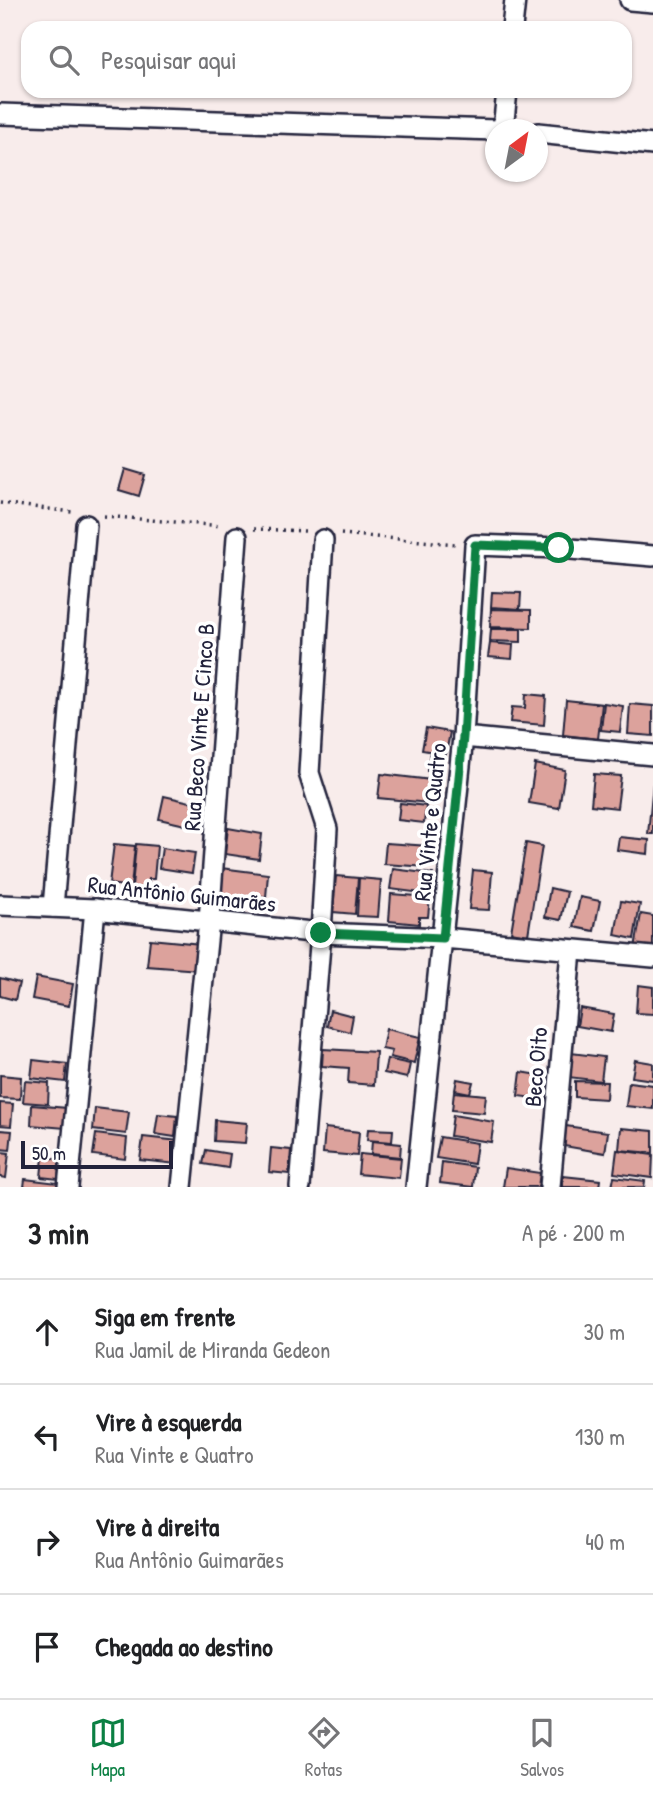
<!DOCTYPE html>
<html lang="pt">
<meta charset="utf-8">
<style>
body{margin:0;font-family:"Patrick Hand",sans-serif;background:#f6f6f6;color:#202124}
.compass{position:absolute;left:485px;top:119px;width:63px;height:63px;border-radius:50%;background:#fff;box-shadow:0 2px 5px #0004;rotate:32deg}
.scale{position:absolute;left:21px;bottom:18px;width:152px;box-sizing:border-box;padding-left:7px;border:4px solid #22223b;border-top:0;font-size:19px;line-height:24px;white-space:nowrap;color:#22223b;-webkit-text-stroke:5px #fff;paint-order:stroke}
.stop{position:absolute;width:21px;height:21px;margin:-16px;border:5px solid #0b8043;border-radius:50%;background:#fff}
.stop.end{background:#0b8043;border-color:#fff;box-shadow:0 2px 7px #0008}
.list{margin:0;padding:0;list-style:none}
h2{display:flex;justify-content:space-between;align-items:center;height:91px;margin:0;padding:0 28px;font-size:30px}
h2 small{font-size:23px;font-weight:400;color:#757577}
.list li{display:grid;grid-template-columns:46px 1fr auto;gap:21px;align-items:center;box-sizing:border-box;height:105px;padding:0 28px;border-top:2px solid #e0e0e0}
.list b{display:block;font-size:26px;white-space:nowrap}
.list p{margin:0;font-size:23px;white-space:nowrap;color:#757577}
.list em{font-size:23px;font-style:normal;color:#757577}
.icon{flex:none;width:38px;height:38px;fill:none;stroke:currentColor;stroke-width:2;stroke-linecap:round;stroke-linejoin:round}
.map{position:relative;flex:none;width:653px;height:1187px;overflow:hidden}
.search{position:absolute;background:#fff;box-shadow:0 2px 5px #0004;left:21px;right:21px;top:21px;height:77px;display:flex;align-items:center;gap:18px;box-sizing:border-box;padding:0 24px;border-radius:21px;color:#757577;font-size:26px}
.sheet{height:511px;background:#fff}
nav{display:flex;justify-content:space-around;align-items:center;box-sizing:border-box;height:98px;border-top:2px solid #e0e0e0;background:#fff;font-size:19px;color:#757577}
nav a{display:grid;justify-items:center;gap:4px}
nav .on{color:#0b8043}
.map>svg:first-child{display:block}
</style>
<div class="map">
<svg width="653" height="1187" viewBox="0 0 653 1187">
<rect width="100%" height="100%" fill="#f8eceb"/>
<filter id="ink" filterUnits="userSpaceOnUse"><feTurbulence type="fractalNoise" baseFrequency=".0143" numOctaves="2"/><feDisplacementMap in="SourceGraphic" scale="14" xChannelSelector="R" yChannelSelector="G"/><feConvolveMatrix kernelMatrix="1 2 1 2 8 2 1 2 1" color-interpolation-filters="sRGB"/></filter>
<g filter="url(#ink)">
<!-- building -->
<g fill="#dca29c" stroke="#22223b" stroke-width="2">
<polygon points="125,469 145,475 139,496 119,490"/>
<polygon points="492,592 521,593 520,609 491,607"/>
<polygon points="491,609 531,610 531,628 490,627"/>
<polygon points="491,629 521,629 521,642 490,641"/>
<polygon points="490,643 513,645 512,659 488,657"/>
<polygon points="526,694 546,696 544,725 510,722 512,707 525,708"/>
<polygon points="566,700 602,704 598,739 563,735"/>
<polygon points="604,703 623,706 620,732 601,730"/>
<polygon points="630,704 653,706 653,736 628,734"/>
<polygon points="426,728 450,732 446,754 422,750"/>
<polygon points="430,752 443,754 439,773 427,771"/>
<polygon points="535,764 565,770 559,808 529,803"/>
<polygon points="381,774 431,780 429,803 378,798"/>
<polygon points="594,774 621,776 617,808 591,805"/>
<polygon points="653,783 653,834 648,834"/>
<polygon points="164,796 199,804 194,827 159,819"/>
<polygon points="400,803 426,806 424,823 398,820"/>
<polygon points="228,828 262,834 259,859 225,854"/>
<polygon points="619,837 649,840 648,854 617,850"/>
<polygon points="386,843 429,846 428,867 384,864"/>
<polygon points="526,843 542,846 528,935 511,932"/>
<polygon points="114,844 135,846 131,887 109,884"/>
<polygon points="136,844 157,846 154,879 149,879 148,889 132,887"/>
<polygon points="162,848 195,853 192,873 159,868"/>
<polygon points="221,868 268,874 266,897 254,895 253,905 217,901"/>
<polygon points="393,869 433,874 429,894 390,889"/>
<polygon points="473,870 492,872 489,910 469,909"/>
<polygon points="336,876 358,878 355,914 333,912"/>
<polygon points="359,878 381,880 378,917 357,916"/>
<polygon points="550,888 567,892 561,920 545,917"/>
<polygon points="391,894 430,897 428,917 419,917 419,924 389,921"/>
<polygon points="580,897 600,901 594,931 574,927"/>
<polygon points="621,901 640,904 634,939 615,935"/>
<polygon points="641,914 653,916 653,951 635,948"/>
<polygon points="150,939 201,944 199,970 147,966"/>
<polygon points="36,977 73,984 69,1006 32,999"/>
<polygon points="0,978 19,983 15,1000 0,996"/>
<polygon points="638,985 653,987 653,1014 636,1013"/>
<polygon points="580,1008 614,1014 611,1032 577,1026"/>
<polygon points="330,1010 353,1016 350,1032 327,1026"/>
<polygon points="386,1029 420,1037 414,1063 390,1057 392,1051 382,1049"/>
<polygon points="323,1049 376,1052 374,1085 348,1083 349,1068 322,1066"/>
<polygon points="571,1053 604,1057 601,1081 568,1077"/>
<polygon points="387,1059 410,1064 407,1078 384,1073"/>
<polygon points="33,1060 67,1064 65,1082 31,1078"/>
<polygon points="635,1060 653,1063 653,1080 632,1077"/>
<polygon points="521,1072 545,1076 541,1099 518,1096"/>
<polygon points="0,1075 21,1077 20,1099 0,1098"/>
<polygon points="457,1079 473,1082 470,1093 455,1090"/>
<polygon points="25,1081 49,1083 48,1104 23,1102"/>
<polygon points="575,1081 607,1082 606,1099 575,1097"/>
<polygon points="629,1082 653,1085 653,1109 626,1106"/>
<polygon points="454,1092 486,1095 484,1113 452,1110"/>
<polygon points="0,1103 13,1104 11,1126 0,1125"/>
<polygon points="32,1105 67,1108 65,1128 31,1125"/>
<polygon points="95,1108 129,1112 126,1134 93,1130"/>
<polygon points="158,1114 177,1116 175,1137 155,1134"/>
<polygon points="453,1115 494,1122 491,1142 450,1136"/>
<polygon points="215,1120 247,1123 245,1143 214,1141"/>
<polygon points="566,1126 608,1132 605,1153 564,1146"/>
<polygon points="325,1128 359,1132 357,1156 323,1153"/>
<polygon points="621,1128 653,1131 653,1153 619,1150"/>
<polygon points="368,1129 393,1130 392,1142 367,1140"/>
<polygon points="0,1130 12,1131 10,1150 0,1149"/>
<polygon points="96,1134 127,1138 125,1159 93,1155"/>
<polygon points="143,1137 179,1141 177,1164 140,1160"/>
<polygon points="440,1137 477,1143 474,1164 436,1158"/>
<polygon points="372,1141 401,1144 400,1157 371,1154"/>
<polygon points="271,1148 291,1150 289,1174 269,1172"/>
<polygon points="206,1150 230,1154 228,1168 203,1164"/>
<polygon points="617,1150 653,1155 652,1178 614,1173"/>
<polygon points="0,1152 9,1153 6,1178 0,1177"/>
<polygon points="360,1154 401,1158 399,1178 358,1174"/>
<polygon points="43,1157 60,1159 58,1179 41,1177"/>
<polygon points="442,1162 475,1167 473,1187 440,1183"/>
<polygon points="506,1168 540,1173 538,1187 503,1187"/>
<polygon points="563,1176 600,1180 599,1187 562,1187"/>
<polygon points="614,1177 645,1181 644,1187 612,1187"/>
<polygon points="25,1179 58,1183 57,1187 24,1187"/>
</g>
<g fill="none" stroke-linecap="round" stroke-linejoin="round">
<!-- street casing -->
<g stroke="#22223b" stroke-width="24">
<g id="street">
<polyline points="630,0 653,2"/>
<polyline points="512,28 515,0"/>
<polyline points="0,114 496,130"/>
<polyline points="503,130 507,91"/>
<polyline points="538,133 653,145"/>
<polyline points="463,737 653,755"/>
<polyline points="0,905 95,909 321,933 443,938 653,957"/>
<polyline points="53,907 86,525"/>
<polyline points="68,1187 95,909"/>
<polyline points="182,1187 209,921 237,537"/>
<polyline points="300,1187 321,933 327,829 309,773 323,540"/>
<polyline points="416,1187 463,737 475,545 559,548 653,556"/>
<polyline points="550,1187 571,951"/>
</g>
</g>
<!-- path -->
<g stroke="#22223b" stroke-width="3.5" stroke-dasharray="2 5" stroke-linecap="butt">
<polyline points="0,503 72,512"/>
<polyline points="104,516 222,526"/>
<polyline points="254,529 306,531"/>
<polyline points="341,534 456,544"/>
</g>
<!-- street -->
<use href="#street" stroke="#fff" stroke-width="19"/>
</g>
</g>
<g fill="none" stroke-linecap="round" stroke-linejoin="round" filter="url(#ink)">
<!-- route -->
<polyline stroke="#0b8043" stroke-width="9" points="321,933 443,938 463,737 475,545 559,548"/>
</g>
<g text-anchor="middle" stroke-width="7" stroke-linejoin="round" paint-order="stroke">
<!-- street labels -->
<g font-size="23" fill="#22223b" stroke="#fff">
<text transform="translate(199 727) rotate(-86)" y="8">Rua Beco Vinte E Cinco B</text>
<text transform="translate(430 822) rotate(-84)" y="8">Rua Vinte e Quatro</text>
<text transform="translate(182 894) rotate(6)" y="8">Rua Antônio Guimarães</text>
<text transform="translate(536 1067) rotate(-85)" y="8">Beco Oito</text>
</g>
</g>
</svg>
<svg class="compass" viewBox="-18 -18 36 36"><path d="M0-13l5 13h-10z" fill="#e53935"/><path d="M0 13l5-13h-10z" fill="#757577"/></svg>
<div class="scale">50 m</div>
<div class="stop" style="left:559px;top:548px"></div>
<div class="stop end" style="left:321px;top:933px"></div>
<div class="search"><svg class="icon" aria-label="search" viewBox="0 0 24 24"><circle cx="10" cy="10" r="6"/><path d="M15 15l6 6"/></svg>Pesquisar aqui</div>
</div>
<section class="sheet">
<h2>3 min<small>A pé · 200 m</small></h2>
<ul class="list">
<li><svg class="icon" aria-label="ahead" viewBox="0 0 24 24"><path d="M12 20V5M6 11l6-6 6 6"/></svg><div><b>Siga em frente</b><p>Rua Jamil de Miranda Gedeon</p></div><em>30 m</em></li>
<li><svg class="icon" aria-label="left" viewBox="0 0 24 24"><path d="M17 20v-9H6M10 6l-5 5 5 5"/></svg><div><b>Vire à esquerda</b><p>Rua Vinte e Quatro</p></div><em>130 m</em></li>
<li><svg class="icon" aria-label="right" viewBox="0 0 24 24"><path d="M7 20v-9h11M14 6l5 5-5 5"/></svg><div><b>Vire à direita</b><p>Rua Antônio Guimarães</p></div><em>40 m</em></li>
<li><svg class="icon" aria-label="arrive" viewBox="0 0 24 24"><path d="M6 21V4h12l-3 4 3 4H6"/></svg><div><b>Chegada ao destino</b></div></li>
</ul>
</section>
<nav>
<a class="on"><svg class="icon" aria-label="map" viewBox="0 0 24 24"><path d="M3 6l6-2 6 2 6-2v14l-6 2-6-2-6 2zM9 4v14M15 6v14"/></svg>Mapa</a>
<a><svg class="icon" aria-label="directions" viewBox="0 0 24 24"><path d="M12 3l9 9-9 9-9-9zM9 14v-3h6M13 9l2 2-2 2"/></svg>Rotas</a>
<a><svg class="icon" aria-label="saved" viewBox="0 0 24 24"><path d="M7 4h10v16l-5-4-5 4z"/></svg>Salvos</a>
</nav>
